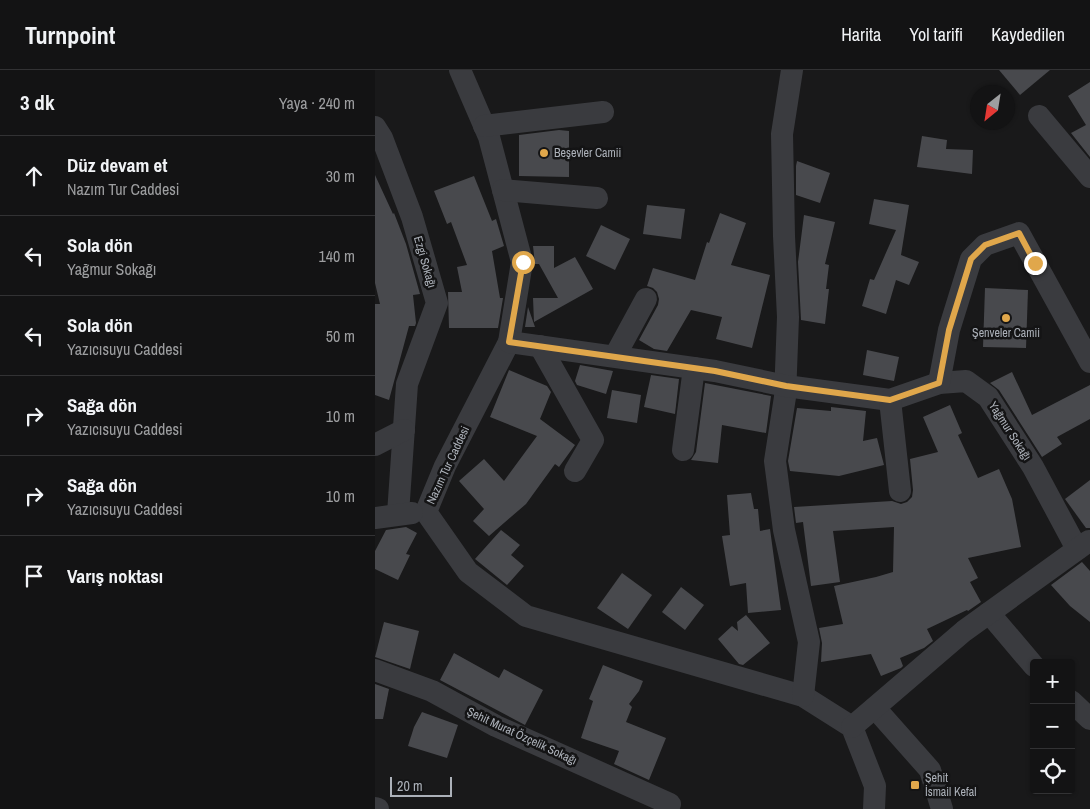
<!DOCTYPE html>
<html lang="tr">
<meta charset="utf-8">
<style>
body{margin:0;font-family:"Archivo Narrow",sans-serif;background:#202022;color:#f1f3f6}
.controls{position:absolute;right:15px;bottom:15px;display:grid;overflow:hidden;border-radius:5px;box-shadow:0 1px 4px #0004}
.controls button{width:45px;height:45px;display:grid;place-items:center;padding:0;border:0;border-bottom:1px solid #323234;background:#131314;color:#f1f3f6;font:25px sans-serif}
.compass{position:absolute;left:595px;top:15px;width:45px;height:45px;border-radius:50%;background:#131314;box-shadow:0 1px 4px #0004;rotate:210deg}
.scale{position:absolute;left:15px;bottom:12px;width:62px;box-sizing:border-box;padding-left:5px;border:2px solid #acb1b9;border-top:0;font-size:14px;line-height:18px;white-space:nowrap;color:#acb1b9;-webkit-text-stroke:4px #141415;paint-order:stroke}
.stop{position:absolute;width:15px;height:15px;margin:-11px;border:4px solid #e0a74b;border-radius:50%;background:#fff}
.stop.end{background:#e0a74b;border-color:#fff;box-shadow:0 1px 5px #0008}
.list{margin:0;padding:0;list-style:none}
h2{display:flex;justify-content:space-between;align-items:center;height:65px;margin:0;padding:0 20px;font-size:21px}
h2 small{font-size:16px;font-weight:400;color:#9d9ea0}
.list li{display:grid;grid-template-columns:32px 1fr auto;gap:15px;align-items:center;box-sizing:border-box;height:80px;padding:0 20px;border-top:1px solid #323234}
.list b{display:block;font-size:19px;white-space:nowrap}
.list p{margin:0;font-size:16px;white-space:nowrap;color:#9d9ea0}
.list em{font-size:16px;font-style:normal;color:#9d9ea0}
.icon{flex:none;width:28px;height:28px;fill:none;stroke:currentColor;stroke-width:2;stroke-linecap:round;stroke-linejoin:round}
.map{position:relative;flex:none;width:715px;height:739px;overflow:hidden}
header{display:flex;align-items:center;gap:30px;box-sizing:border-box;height:70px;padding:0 25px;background:#131314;border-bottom:1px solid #323234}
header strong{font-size:24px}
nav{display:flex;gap:28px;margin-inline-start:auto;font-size:18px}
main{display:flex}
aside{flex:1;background:#131314}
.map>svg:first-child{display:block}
</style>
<header>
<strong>Turnpoint</strong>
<nav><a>Harita</a><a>Yol tarifi</a><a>Kaydedilen</a></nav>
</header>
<main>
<aside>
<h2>3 dk<small>Yaya · 240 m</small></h2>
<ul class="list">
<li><svg class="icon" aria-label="ahead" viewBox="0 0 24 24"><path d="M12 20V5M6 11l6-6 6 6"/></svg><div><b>Düz devam et</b><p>Nazım Tur Caddesi</p></div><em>30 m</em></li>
<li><svg class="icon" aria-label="left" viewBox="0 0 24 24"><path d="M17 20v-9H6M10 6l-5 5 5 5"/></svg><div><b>Sola dön</b><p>Yağmur Sokağı</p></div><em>140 m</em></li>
<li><svg class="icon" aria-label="left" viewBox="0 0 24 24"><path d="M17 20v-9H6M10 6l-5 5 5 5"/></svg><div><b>Sola dön</b><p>Yazıcısuyu Caddesi</p></div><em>50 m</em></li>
<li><svg class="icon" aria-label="right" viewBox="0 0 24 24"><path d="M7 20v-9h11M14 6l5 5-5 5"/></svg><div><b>Sağa dön</b><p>Yazıcısuyu Caddesi</p></div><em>10 m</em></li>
<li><svg class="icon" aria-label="right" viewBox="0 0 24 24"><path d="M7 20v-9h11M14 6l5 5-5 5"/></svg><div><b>Sağa dön</b><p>Yazıcısuyu Caddesi</p></div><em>10 m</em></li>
<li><svg class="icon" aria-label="arrive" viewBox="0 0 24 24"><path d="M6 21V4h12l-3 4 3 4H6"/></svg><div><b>Varış noktası</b></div></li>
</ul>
</aside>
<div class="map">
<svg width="715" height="739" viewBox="0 0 715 739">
<rect width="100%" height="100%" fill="#19191a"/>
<!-- building -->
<g fill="#48494d">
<polygon points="624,0 675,0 645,25"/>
<polygon points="715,12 715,87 696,63 711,55 693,26"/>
<polygon points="184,60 194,61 194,107 144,106 144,65"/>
<polygon points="547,66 572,70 571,79 598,80 597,104 542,97"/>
<polygon points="422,91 455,103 445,133 421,125 421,96"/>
<polygon points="0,105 18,144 19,143 31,174 45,224 38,225 41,253 40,256 34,256 14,330 0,325 0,234 5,234 0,213"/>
<polygon points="99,106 117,151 121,149 129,176 117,181 125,228 128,228 123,258 74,258 73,222 87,222 82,197 92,195 76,152 72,154 59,121"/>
<polygon points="499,129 534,135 526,185 544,192 534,215 521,210 511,244 487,236 495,209 499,210 521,160 494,154"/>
<polygon points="272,135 310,139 306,169 268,164"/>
<polygon points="345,143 371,153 356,195 395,205 377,278 341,269 347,247 316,240 292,281 279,279 264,270 283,235 284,229 282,222 278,218 272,216 278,198 320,210 332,172 334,173"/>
<polygon points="429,145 460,152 450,194 454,195 451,219 454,219 450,254 426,250 423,192"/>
<polygon points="226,155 255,169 240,200 211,186"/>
<polygon points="158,176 179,176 179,198 200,187 218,219 159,252 158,228 183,228 164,194 160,194"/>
<polygon points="610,218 653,220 651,278 608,277"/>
<polygon points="153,237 160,257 150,257"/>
<polygon points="492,280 524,287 519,311 488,305"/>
<polygon points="205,295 238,301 231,324 202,315 200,311"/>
<polygon points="134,300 172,316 176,322 165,349 200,375 184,397 180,394 151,434 114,466 98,451 109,439 84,411 109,389 129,411 162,366 115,347"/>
<polygon points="637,302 657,345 715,315 715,349 682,367 687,374 667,387 624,320 615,313"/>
<polygon points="276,305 304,309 300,344 269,337"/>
<polygon points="330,313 396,326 391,363 347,355 343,393 316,390 321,382"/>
<polygon points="237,320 266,325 262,353 232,348"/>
<polygon points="575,335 587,363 583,365 603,408 624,399 637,429 646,477 593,488 603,508 595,512 606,532 593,541 592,540 552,559 558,571 549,578 525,588 528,596 526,598 506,606 496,584 446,592 447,573 444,558 468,554 459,516 501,507 518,502 519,457 458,461 465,512 436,516 428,452 421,453 419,437 517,431 526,434 532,432 537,427 538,420 535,389 563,382 548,347"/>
<polygon points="456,337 491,341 488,371 502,368 509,395 464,406 415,401 413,391 422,338 456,341"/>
<polygon points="715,410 715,458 711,458 690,429"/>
<polygon points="376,423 379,439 383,439 385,461 395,459 406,540 373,543 371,513 355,516 347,466 355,465 352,425"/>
<polygon points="31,457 42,463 31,484 35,485 23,510 0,499 0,481 11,460"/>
<polygon points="126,460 145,475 136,485 149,496 132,515 100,489"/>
<polygon points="707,492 715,501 715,552 695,536 676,515"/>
<polygon points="247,503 277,525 253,559 222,538"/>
<polygon points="306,517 329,535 310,560 287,542"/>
<polygon points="371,545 395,573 368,595 364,594 343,569 357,556 363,561 362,552"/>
<polygon points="9,552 44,561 35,599 0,587"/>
<polygon points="79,583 124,608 129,599 168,620 150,655 65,610"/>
<polygon points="228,595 268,611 264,621 254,634 257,637 251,652 291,668 274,710 239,694 244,681 206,668 218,631 214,629"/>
<polygon points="0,614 14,619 8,649 0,649"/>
<polygon points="47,642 83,655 72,688 33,676 39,657"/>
</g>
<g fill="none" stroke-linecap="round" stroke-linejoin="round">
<!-- street -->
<g stroke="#3a3b3f" stroke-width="22">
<polyline points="85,0 114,67 147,192 134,272 70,396 51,442 93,502 151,546 428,626 477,657 500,716 499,739"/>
<polyline points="417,0 407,64 409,166 413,247 410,327 400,391 409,460 434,572 428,626"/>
<polyline points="664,46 715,107"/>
<polyline points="109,56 228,42"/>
<polyline points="0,57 7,68 37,147 62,233 32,314 23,444"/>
<polyline points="128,120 222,128"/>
<polyline points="134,272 340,301 411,316 515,330 564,313 591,311 613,327 658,397 702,479"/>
<polyline points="165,276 218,370 200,401"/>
<polyline points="240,286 271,229"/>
<polyline points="564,313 574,260 596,189 610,175 644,163 715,292"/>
<polyline points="515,330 525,421"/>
<polyline points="0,375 29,360"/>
<polyline points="308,380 319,298"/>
<polyline points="0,448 37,443"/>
<polyline points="614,543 659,596"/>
<polyline points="0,600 57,621 121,656 295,734"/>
<polyline points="696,631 715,649"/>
<polyline points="500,638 555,700 567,739"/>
<polyline points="477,657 589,561 714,471"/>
<polyline points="0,738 3,739"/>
</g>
</g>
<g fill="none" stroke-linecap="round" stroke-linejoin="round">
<!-- route -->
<polyline stroke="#e0a74b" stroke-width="6" points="148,192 134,272 340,301 411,316 515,330 564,313 574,260 596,189 610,175 644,163 660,193"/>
</g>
<!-- markers -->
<g fill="#e0a74b" stroke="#141415" stroke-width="2">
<circle cx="169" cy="83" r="5"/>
<circle cx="631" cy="248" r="5"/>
<rect x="535" y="710" width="10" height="10" rx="2.5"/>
</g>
<g text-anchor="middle" stroke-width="5" stroke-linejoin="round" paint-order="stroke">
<!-- poi labels -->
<g font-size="12" fill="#acb1b9" stroke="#141415" text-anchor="start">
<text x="179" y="87">Beşevler Camii</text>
<text x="631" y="267" text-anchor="middle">Şenveler Camii</text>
<text x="550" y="712">Şehit<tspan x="550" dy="14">İsmail Kefal</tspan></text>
</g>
<!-- street labels -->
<g font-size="12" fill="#acb1b9" stroke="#141415">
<text transform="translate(50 192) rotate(74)" y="4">Ezgi Sokağı</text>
<text transform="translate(635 361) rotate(57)" y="4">Yağmur Sokağı</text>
<text transform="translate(73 395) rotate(-65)" y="4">Nazım Tur Caddesi</text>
<text transform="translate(147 666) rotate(25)" y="4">Şehit Murat Özçelik Sokağı</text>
</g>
</g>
</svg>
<div class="controls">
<button>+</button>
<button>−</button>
<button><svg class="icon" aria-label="locate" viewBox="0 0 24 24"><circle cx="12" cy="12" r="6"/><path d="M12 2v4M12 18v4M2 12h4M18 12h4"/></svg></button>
</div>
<svg class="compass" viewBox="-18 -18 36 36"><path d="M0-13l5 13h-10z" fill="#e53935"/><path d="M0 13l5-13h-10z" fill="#9d9ea0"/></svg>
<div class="scale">20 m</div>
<div class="stop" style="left:148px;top:192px"></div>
<div class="stop end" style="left:660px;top:193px"></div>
</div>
</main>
